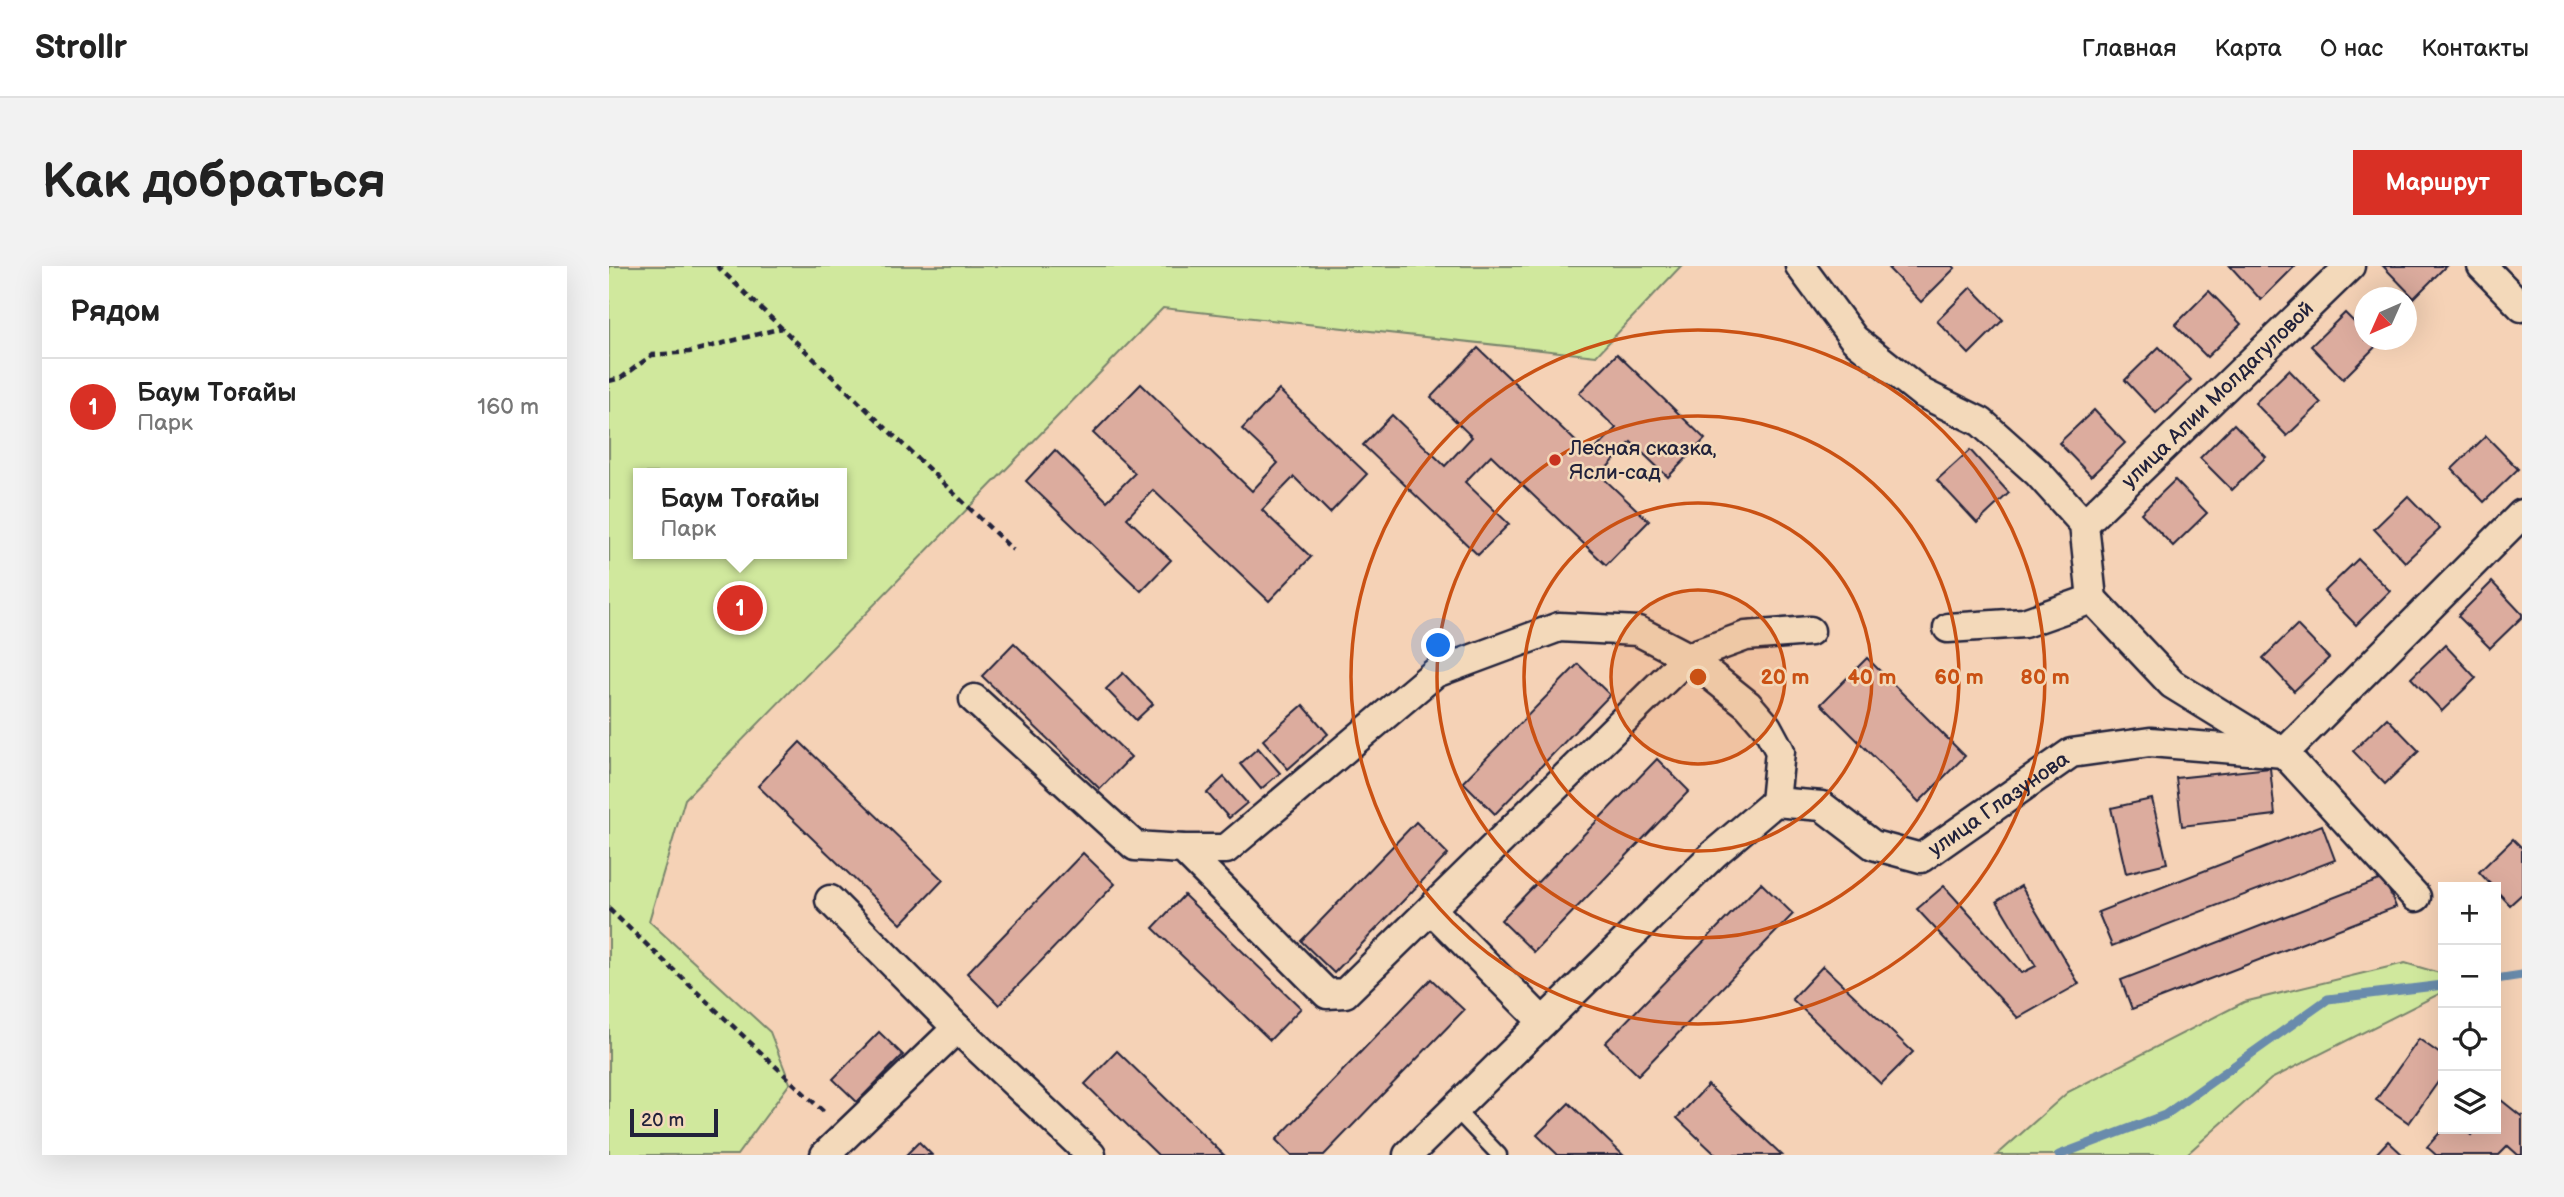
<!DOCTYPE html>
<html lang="ru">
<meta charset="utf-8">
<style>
body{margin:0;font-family:"Balsamiq Sans",sans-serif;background:#f2f2f2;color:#222}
.controls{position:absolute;right:21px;bottom:21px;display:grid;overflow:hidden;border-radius:0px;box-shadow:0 7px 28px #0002}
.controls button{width:63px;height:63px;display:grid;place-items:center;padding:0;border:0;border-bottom:2px solid #e0e0e0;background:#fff;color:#222;font:35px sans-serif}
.compass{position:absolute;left:1745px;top:21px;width:63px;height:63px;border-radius:50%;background:#fff;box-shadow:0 7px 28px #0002;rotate:225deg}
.scale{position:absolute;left:21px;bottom:18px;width:88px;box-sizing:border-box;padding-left:7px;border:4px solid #22223b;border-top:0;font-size:19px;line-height:24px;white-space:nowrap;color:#22223b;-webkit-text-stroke:5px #f3d9ba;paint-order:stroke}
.you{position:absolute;left:830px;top:380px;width:24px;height:24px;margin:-18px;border:5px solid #fff;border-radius:50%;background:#1a73e8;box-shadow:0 0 0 10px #1a73e833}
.badge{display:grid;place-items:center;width:46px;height:46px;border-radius:50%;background:#d93025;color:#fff;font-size:23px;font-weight:700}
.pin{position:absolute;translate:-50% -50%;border:4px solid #fff;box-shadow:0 2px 7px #0006}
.popup{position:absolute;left:24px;top:202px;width:214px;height:91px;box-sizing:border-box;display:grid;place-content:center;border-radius:0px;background:#fff;filter:drop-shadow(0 2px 5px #0005);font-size:23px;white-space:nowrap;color:#767676}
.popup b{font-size:26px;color:#222}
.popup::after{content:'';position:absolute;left:50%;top:100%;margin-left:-14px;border:14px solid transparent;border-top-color:#fff}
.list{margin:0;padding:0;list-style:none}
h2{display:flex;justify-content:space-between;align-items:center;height:91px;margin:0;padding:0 28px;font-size:30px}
h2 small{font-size:23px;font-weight:400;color:#767676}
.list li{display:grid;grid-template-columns:46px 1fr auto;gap:21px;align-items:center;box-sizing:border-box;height:98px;padding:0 28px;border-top:2px solid #e0e0e0}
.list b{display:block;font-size:26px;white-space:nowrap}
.list p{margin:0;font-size:23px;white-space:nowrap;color:#767676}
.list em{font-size:23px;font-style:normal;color:#767676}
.icon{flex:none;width:38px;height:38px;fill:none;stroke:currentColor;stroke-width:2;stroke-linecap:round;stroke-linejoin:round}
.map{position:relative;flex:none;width:1913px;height:889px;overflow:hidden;border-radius:0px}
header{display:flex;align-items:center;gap:42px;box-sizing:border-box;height:98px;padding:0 35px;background:#fff;border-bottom:2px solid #e0e0e0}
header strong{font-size:33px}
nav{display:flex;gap:38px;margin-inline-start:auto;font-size:24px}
.intro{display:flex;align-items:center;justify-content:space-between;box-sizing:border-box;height:168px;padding:0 42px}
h1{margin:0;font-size:49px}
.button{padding:18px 32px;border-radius:0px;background:#d93025;color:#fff;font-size:24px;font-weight:700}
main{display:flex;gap:42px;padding:0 42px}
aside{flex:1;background:#fff;border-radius:0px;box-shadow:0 7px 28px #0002}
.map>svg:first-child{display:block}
</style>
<header>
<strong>Strollr</strong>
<nav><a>Главная</a><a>Карта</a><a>О нас</a><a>Контакты</a></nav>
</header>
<div class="intro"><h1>Как добраться</h1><a class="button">Маршрут</a></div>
<main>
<aside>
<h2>Рядом<small></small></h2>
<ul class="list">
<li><span class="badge">1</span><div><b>Баум Тоғайы</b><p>Парк</p></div><em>160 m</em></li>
</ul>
</aside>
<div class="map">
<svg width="1913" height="889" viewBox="0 0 1913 889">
<rect width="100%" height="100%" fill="#f5d2b6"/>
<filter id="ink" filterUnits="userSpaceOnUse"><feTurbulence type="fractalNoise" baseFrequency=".0143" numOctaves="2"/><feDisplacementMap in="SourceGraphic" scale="14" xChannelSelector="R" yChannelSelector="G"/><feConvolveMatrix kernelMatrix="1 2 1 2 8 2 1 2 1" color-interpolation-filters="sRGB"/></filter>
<g filter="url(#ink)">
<!-- green -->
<g fill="#d0e89d" stroke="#79856c" stroke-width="2" fill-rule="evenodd">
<path d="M0,0H1072L987,90L554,42L76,533L40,655L161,766L181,817L128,889H0ZM30,207H232V288H30Z"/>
<polygon points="1796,697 1834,708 1834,726 1662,813 1577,889 1388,889 1459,826 1635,736"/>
</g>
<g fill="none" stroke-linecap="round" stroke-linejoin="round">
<!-- stream -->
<g stroke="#698bac" stroke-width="9">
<polyline points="1887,713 1913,709"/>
<polyline points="1450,889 1556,849 1719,733 1834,719"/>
</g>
</g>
<!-- building -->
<g fill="#dcac9e" stroke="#22223b" stroke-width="2">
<polygon points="1283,0 1344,0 1346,2 1312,36 1280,3"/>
<polygon points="1621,0 1686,0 1652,34"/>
<polygon points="1774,0 1837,0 1805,32"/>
<polygon points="1362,21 1394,54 1360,88 1328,55"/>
<polygon points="1600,25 1632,58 1598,91 1566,59"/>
<polygon points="1736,47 1756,67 1756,74 1762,74 1768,79 1734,113 1702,80"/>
<polygon points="1550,81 1582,114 1547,147 1516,114"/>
<polygon points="869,82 981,189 1007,162 970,127 1008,88 1096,173 1059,211 1022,176 991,209 1040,255 997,299 882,189 856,216 900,258 869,289 754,179 783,149 836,200 863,171 822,131"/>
<polygon points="1680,104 1712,137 1678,170 1646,137"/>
<polygon points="532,118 643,225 669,197 633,163 670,124 758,208 721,247 685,211 653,244 702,291 660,335 544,224 518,252 562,294 532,325 417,215 446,184 498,235 526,207 484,167"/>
<polygon points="1485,144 1516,177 1482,210 1450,177"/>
<polygon points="1625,158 1657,191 1623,224 1591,192"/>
<polygon points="1877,170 1909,203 1875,236 1843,203"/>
<polygon points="1361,184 1400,227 1368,257 1328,214"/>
<polygon points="1566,214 1598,247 1564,280 1532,247"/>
<polygon points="1799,230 1831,263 1796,296 1765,263"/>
<polygon points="1749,293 1781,325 1747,359 1715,326"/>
<polygon points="1883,316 1913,348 1913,351 1881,382 1849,350"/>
<polygon points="1688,359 1720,392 1685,425 1654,392"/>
<polygon points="405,377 522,491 491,523 373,410"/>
<polygon points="1836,379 1867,412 1833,445 1802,412"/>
<polygon points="1258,392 1356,490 1310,536 1212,438"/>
<polygon points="969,398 1001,429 886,548 854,516"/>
<polygon points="514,407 544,438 527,454 497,423"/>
<polygon points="694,439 719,468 679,503 654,474"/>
<polygon points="1778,452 1810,485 1776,518 1744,485"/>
<polygon points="191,476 334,614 292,658 149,520"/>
<polygon points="649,482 671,507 652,523 631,498"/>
<polygon points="1048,493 1080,525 925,686 892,654"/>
<polygon points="1661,502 1666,549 1573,560 1567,512"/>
<polygon points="615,511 638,537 620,552 598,527"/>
<polygon points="1543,533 1558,597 1517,607 1502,542"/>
<polygon points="807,556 839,588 725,707 692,675"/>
<polygon points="1713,559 1726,594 1503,680 1489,646"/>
<polygon points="1904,573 1913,582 1913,628 1901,639 1870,606"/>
<polygon points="474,587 506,618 390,739 358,707"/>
<polygon points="1775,612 1787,641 1523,743 1512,714"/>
<polygon points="1152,617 1184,648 1029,809 996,777"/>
<polygon points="1335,620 1413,707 1427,700 1388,635 1412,620 1470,718 1409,752 1308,643"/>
<polygon points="575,629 692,742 661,774 544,662"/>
<polygon points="1214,700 1304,786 1272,818 1183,733"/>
<polygon points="822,713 855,744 715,889 682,889 667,874"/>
<polygon points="270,766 294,789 248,836 224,813"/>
<polygon points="1810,773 1834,790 1834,809 1800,857 1767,834"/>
<polygon points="508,785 615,889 549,889 476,818"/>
<polygon points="1099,819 1173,889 1107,889 1068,852"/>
<polygon points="1892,834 1912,850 1913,848 1913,889 1909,889 1899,880 1890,889 1827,889 1818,881 1834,863 1855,863 1862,869 1867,863 1887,863 1887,840"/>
<polygon points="960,837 1014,889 949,889 928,869"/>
<polygon points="1779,875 1794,889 1766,889"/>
<polygon points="310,876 323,889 297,889"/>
</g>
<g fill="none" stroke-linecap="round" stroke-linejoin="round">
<!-- lane casing -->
<g stroke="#22223b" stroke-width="19">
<polyline id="lane" points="846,843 890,889"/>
</g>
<!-- street casing -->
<g stroke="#22223b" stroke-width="33">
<g id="street">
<polyline points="1191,0 1245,73 1313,127 1372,156 1429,207 1475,258 1483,333 1563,418 1675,487 1807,631"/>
<polyline points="1873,0 1913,41"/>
<path id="s1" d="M1475,258L1741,0"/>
<polyline points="1339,362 1415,357 1483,333"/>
<polyline points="365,433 526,580 574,583 718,728 736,727 1079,391 1137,370 1201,365"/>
<polyline points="574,583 617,583 826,407 950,361 1029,365 1079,391 1139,439 1158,461 1171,485 1166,536"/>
<polyline points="221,634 348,762 482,889"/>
<polyline points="822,643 934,756"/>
<polyline points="216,889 348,762"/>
<path id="s2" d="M799,889L1106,587L1166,536L1213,540L1264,579L1312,592L1462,487L1541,476L1675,487L1913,248"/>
</g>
</g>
<!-- path -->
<g stroke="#22223b" stroke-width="4.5" stroke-dasharray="7 5" stroke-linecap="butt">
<polyline points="108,0 404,284"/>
<polyline points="0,115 12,112 43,89 80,86 173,62"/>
<polyline points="0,643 217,848"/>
</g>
<!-- lane -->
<use href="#lane" stroke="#f3d9ba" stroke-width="14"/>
<!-- street -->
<use href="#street" stroke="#f3d9ba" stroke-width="28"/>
</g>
</g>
<!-- distance rings -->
<circle cx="1089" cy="411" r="87" fill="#ca5113" fill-opacity=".12"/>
<g fill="none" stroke="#ca5113" stroke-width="3.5">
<circle cx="1089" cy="411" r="87"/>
<circle cx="1089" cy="411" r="174"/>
<circle cx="1089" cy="411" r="261"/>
<circle cx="1089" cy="411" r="347"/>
</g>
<!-- markers -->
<circle fill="#c8321e" stroke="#f3d9ba" stroke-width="2.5" cx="946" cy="194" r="7"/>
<g text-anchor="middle" stroke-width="5" stroke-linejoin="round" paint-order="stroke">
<!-- street labels -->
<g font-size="21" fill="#22223b" stroke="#f3d9ba">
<text dy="7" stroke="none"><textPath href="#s1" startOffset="186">улица Алии Молдагуловой</textPath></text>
<text dy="7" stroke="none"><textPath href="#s2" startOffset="765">улица Глазунова</textPath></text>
</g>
<!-- poi labels -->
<g font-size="21" fill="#22223b" stroke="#f3d9ba" text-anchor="start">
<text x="960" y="189">Лесная сказка,<tspan x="960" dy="24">Ясли-сад</tspan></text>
</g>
</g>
<circle cx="1089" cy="411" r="10" fill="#ca5113" stroke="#f3d9ba" stroke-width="3.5"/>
<g font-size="21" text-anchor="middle" font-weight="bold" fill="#ca5113" stroke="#f3d9ba" stroke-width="5" stroke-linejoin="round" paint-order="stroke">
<text x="1176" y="418">20 m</text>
<text x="1263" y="418">40 m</text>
<text x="1350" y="418">60 m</text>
<text x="1436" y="418">80 m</text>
</g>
</svg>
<div class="controls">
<button>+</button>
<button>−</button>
<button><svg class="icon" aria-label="locate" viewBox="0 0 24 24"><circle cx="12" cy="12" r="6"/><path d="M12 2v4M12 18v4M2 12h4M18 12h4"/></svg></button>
<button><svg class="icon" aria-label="layers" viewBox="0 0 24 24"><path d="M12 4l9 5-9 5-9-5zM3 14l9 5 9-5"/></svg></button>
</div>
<svg class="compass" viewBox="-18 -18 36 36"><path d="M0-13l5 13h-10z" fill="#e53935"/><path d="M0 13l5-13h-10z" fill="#767676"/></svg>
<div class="scale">20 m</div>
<div class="you"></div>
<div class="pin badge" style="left:131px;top:342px">1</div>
<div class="popup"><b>Баум Тоғайы</b>Парк</div>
</div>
</main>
